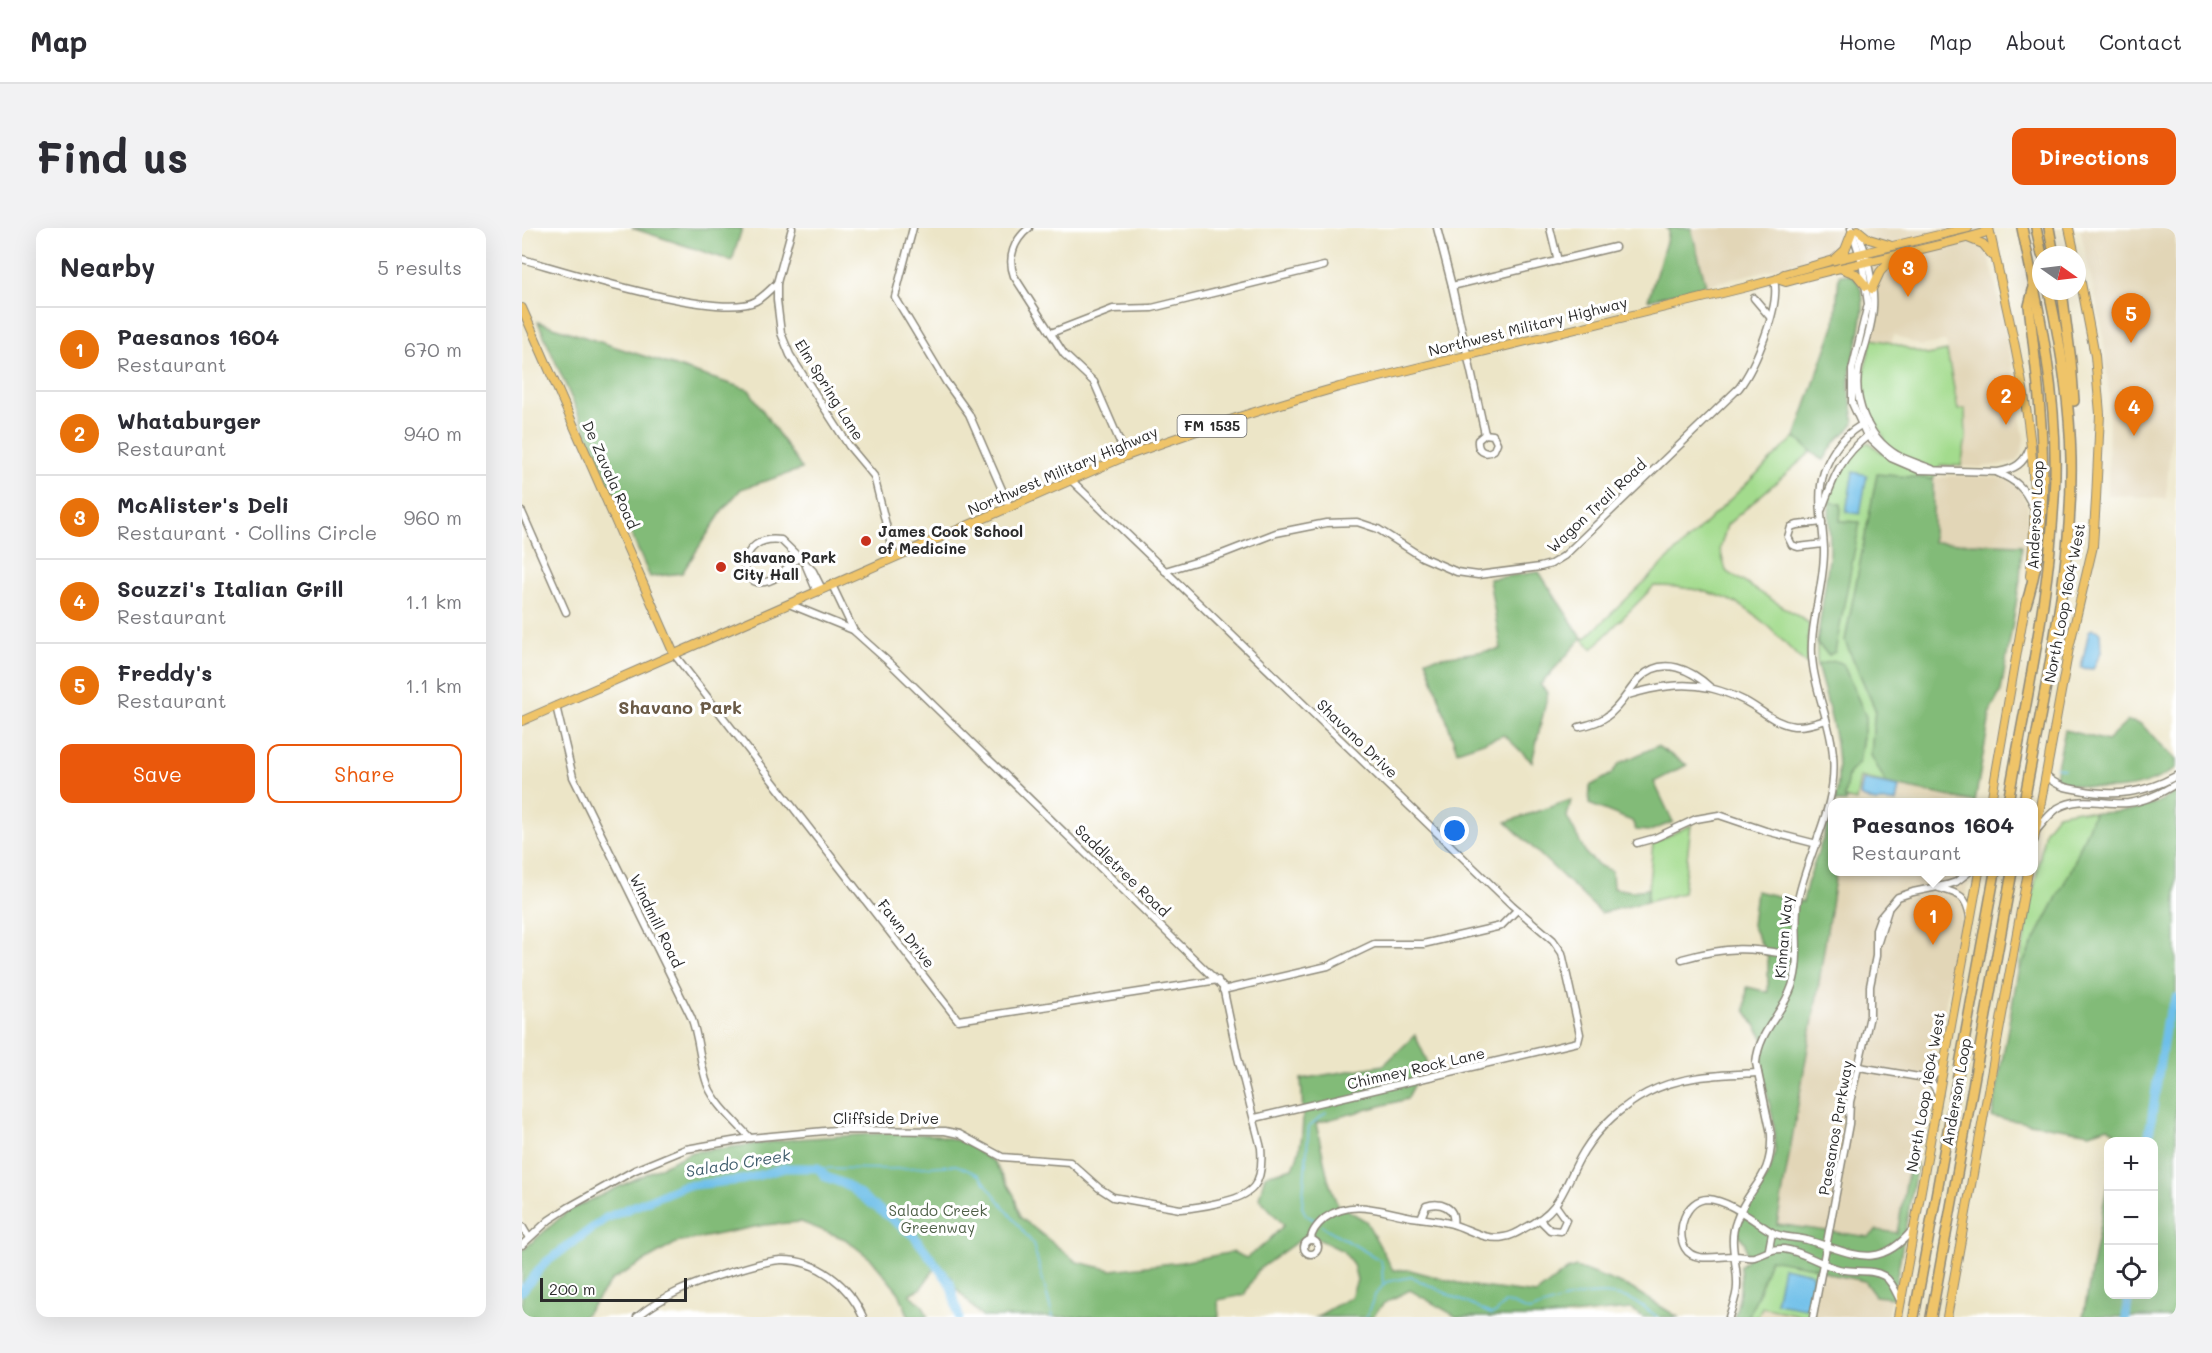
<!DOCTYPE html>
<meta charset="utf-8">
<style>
body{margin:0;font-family:Mali,sans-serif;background:#f2f2f3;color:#2b2b33}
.controls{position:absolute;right:18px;bottom:18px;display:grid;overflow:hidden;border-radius:12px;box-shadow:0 6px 24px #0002}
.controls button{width:54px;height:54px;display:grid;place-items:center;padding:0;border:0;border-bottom:2px solid #e1e1e2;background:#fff;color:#2b2b33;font:30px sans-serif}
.compass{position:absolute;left:1510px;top:18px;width:54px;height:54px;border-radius:50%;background:#fff;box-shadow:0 6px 24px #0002;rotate:104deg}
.scale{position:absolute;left:18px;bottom:15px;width:147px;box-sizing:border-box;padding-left:6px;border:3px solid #2b2b2b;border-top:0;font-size:16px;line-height:21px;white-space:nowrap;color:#2b2b2b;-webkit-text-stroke:4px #fff;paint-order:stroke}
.you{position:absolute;left:933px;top:603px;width:21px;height:21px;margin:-15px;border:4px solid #fff;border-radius:50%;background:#1a73e8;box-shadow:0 0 0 9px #1a73e833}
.badge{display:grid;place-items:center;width:39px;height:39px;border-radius:50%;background:#ea580c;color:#fff;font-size:20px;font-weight:700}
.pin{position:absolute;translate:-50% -50px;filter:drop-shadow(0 2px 3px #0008)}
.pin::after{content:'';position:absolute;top:32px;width:21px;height:18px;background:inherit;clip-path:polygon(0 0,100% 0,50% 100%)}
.popup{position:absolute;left:1306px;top:570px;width:210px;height:78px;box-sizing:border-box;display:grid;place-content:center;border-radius:12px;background:#fff;filter:drop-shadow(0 2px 4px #0005);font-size:20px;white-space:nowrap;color:#7c7c81}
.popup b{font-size:22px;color:#2b2b33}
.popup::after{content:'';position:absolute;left:50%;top:100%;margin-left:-12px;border:12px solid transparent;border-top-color:#fff}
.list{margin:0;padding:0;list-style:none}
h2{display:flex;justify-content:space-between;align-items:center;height:78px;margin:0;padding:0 24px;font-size:26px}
h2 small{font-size:20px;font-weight:400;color:#7c7c81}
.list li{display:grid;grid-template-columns:39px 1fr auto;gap:18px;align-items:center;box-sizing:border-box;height:84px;padding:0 24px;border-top:2px solid #e1e1e2}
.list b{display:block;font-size:22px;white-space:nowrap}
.list p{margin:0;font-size:20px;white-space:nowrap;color:#7c7c81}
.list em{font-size:20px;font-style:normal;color:#7c7c81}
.actions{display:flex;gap:12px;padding:18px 24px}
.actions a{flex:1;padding:14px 0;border:2px solid #ea580c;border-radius:12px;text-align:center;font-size:21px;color:#ea580c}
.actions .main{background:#ea580c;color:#fff}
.icon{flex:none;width:33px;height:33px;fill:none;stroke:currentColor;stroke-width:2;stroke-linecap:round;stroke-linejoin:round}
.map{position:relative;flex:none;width:1654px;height:1089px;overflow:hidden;border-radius:12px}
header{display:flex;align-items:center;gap:36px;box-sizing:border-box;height:84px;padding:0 30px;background:#fff;border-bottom:2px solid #e1e1e2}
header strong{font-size:28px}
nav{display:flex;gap:33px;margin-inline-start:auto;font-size:21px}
.intro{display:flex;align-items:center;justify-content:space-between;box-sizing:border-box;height:144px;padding:0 36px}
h1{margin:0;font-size:42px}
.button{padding:15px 27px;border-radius:12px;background:#ea580c;color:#fff;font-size:21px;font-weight:700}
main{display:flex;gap:36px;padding:0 36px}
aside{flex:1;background:#fff;border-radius:12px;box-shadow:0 6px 24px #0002}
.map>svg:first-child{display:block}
</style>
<header>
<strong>Map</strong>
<nav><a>Home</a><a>Map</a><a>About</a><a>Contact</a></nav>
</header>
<div class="intro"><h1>Find us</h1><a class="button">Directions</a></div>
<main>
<aside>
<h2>Nearby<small>5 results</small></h2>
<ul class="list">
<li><span class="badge" style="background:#e8710a">1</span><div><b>Paesanos 1604</b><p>Restaurant</p></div><em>670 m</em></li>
<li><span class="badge" style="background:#e8710a">2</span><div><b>Whataburger</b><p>Restaurant</p></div><em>940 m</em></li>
<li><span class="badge" style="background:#e8710a">3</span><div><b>McAlister's Deli</b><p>Restaurant · Collins Circle</p></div><em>960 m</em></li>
<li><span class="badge" style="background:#e8710a">4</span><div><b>Scuzzi's Italian Grill</b><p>Restaurant</p></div><em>1.1 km</em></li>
<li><span class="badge" style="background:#e8710a">5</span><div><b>Freddy's</b><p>Restaurant</p></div><em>1.1 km</em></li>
</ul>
<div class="actions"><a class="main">Save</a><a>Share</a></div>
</aside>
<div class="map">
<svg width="1654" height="1089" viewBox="0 0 1654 1089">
<rect width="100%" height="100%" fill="#fff"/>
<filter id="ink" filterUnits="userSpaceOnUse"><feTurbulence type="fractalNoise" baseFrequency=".0167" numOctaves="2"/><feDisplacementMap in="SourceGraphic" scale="12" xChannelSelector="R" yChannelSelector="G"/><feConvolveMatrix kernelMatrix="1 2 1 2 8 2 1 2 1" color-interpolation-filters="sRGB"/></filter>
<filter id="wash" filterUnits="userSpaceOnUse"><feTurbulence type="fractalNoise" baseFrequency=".008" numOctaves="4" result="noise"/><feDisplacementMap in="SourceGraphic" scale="24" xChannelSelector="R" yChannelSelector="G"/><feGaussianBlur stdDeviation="1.35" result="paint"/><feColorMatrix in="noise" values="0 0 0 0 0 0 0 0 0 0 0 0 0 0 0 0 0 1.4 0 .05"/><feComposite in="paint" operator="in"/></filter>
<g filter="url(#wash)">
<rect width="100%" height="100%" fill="#ece5c7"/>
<!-- built -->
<g fill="#e2d6b7">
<polygon points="1169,0 1323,0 1324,8 1316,21 1304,28 1184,57"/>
<polygon points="1338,0 1459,0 1474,57 1488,125 1502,211 1500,226 1493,234 1460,239 1439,238 1445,197 1443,182 1437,182 1424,113 1399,118 1372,107 1368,118 1347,113 1355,66"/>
<polygon points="1558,0 1654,0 1654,136 1644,271 1586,267 1587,169 1581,106"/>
<polygon points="1428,248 1473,249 1487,252 1500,264 1506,280 1504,317 1411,314 1411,251"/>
<polygon points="1326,546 1453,574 1321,574"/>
<polygon points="1310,644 1448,644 1365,1089 1226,1089"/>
</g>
<!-- green -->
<g fill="#a3db8d" stroke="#67835c" stroke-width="1.5">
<path d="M1350,111L1370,115L1405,127L1425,123L1436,182L1443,181L1444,211L1439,238L1419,237L1411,251L1355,247L1323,413L1353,481L1349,527L1364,555L1338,549L1334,573L1322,570L1326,546L1337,534L1344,489L1321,436L1313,433L1295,437V415L1307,427L1337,294L1318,293L1319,276L1307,274C1313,250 1324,233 1340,215H1348L1360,225L1362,210L1345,179L1341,162L1343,139Z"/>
<path d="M1273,209L1290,223L1205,297L1198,321L1204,343L1287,395L1285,437C1263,417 1241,389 1214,375C1190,363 1159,358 1132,358L1070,421L1060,410H1064Z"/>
<polygon points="1556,582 1572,585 1549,642 1496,744 1523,602 1536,586"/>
<polygon points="1169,597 1161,665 1125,674 1131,615"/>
<polygon points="1248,1030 1296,1040 1287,1089 1240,1079 1236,1089 1226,1089 1236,1066"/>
</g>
<!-- forest -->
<g fill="#82bb78" stroke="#567352" stroke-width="1.5">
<polygon points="110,0 220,0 210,33"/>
<polygon points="1145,0 1169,0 1184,57 1126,72 1147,4"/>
<path d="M1327,46C1358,64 1328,127 1327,155C1326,166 1334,189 1331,196C1328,202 1319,207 1315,212C1310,218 1306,225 1302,232L1297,230L1273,209L1313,95L1317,47Z"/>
<polygon points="16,94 227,162 280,241 219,261 201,282 160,345 128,349"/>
<polygon points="1355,246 1411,251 1411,314 1500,317 1498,353 1479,463 1469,482 1453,574 1364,555 1349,527 1353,481 1323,413"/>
<polygon points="1307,274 1319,276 1318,293 1338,294 1313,424 1307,427 1295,415 1308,324"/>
<polygon points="1017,344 1060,410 1018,457 1026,465 1010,534 982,507 935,523 904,431 979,421 967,351"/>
<path d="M1313,433L1321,436L1344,489L1337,534L1326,546L1322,570L1325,571L1324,574H1313C1323,528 1307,481 1295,437Z"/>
<path d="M1606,493L1619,496L1654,532V540C1613,568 1583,562 1537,554L1533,548L1543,502L1585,513Z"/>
<polygon points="1135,518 1165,537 1132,554 1151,594 1128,603 1114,602 1110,593 1067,576 1068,558 1088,547 1098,535"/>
<path d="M1654,564V1089H1561L1586,953V1066H1632V914L1593,913V905L1586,899L1568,905L1470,889L1496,744L1549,642L1572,585C1604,584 1627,582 1654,564Z"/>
<polygon points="1049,572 1045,589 1065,627 1078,638 1090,643 1091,660 1109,663 1126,661 1125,674 1079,685 984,594"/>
<path d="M1310,585V644H1314L1294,774L1255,996L1347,1009L1355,1002L1375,1005L1387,939L1395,936L1371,1070L1353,1068L1342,1053L1308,1046L1296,1040L1248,1031L1236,1066L1226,1089H1212C1218,1071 1220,1056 1218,1038L1225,1032L1223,1015L1215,1004C1223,974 1251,953 1253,921C1256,883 1233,852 1242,811L1223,782L1225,759L1246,764V730L1230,697L1234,663L1281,674L1285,656Z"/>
<path d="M893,807L905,833L885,871L794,895L806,951L815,976L844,993L871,1042H888L944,1057L1014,1066L1045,1042L1054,1039L1107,1059L1156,1089H1121L1109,1081L1027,1089H935L888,1062L862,1075L850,1089H794L829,1069L835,1052L831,1036L821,1023L794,1010L776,1013L736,1042L722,1067L696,1072L697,1089H460L431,1057L430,1050L416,1036L399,1060L388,1066L401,1078L406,1089H387L377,1065L350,1032L323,1011L279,994L242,997L154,1015L90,1052L61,1089H0V1023L46,983L170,924L274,911L367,905L415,907L441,914L472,934L492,967L498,989L555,1034L590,1042L659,1034L711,1024L724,1030L743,1016L762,997L737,970L743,947L771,940C784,913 781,880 779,851L862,837Z"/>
</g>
<!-- water -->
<g fill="#6ebfe9" stroke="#4c758a" stroke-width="1.5">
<polygon points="1331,244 1345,247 1338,286 1324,284"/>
<polygon points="1570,401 1578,403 1579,424 1571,441 1559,440 1567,403"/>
<polygon points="1341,552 1377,559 1374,574 1352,574 1338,568"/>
<polygon points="1261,1039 1289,1045 1291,1050 1284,1080 1254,1075"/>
</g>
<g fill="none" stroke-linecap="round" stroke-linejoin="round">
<!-- stream -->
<g stroke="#6ebfe9" stroke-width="1.5">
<polyline points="1533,539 1542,541"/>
<polyline points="296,940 372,941 434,937 457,947 511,1016 531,1089"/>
<polyline points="794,993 784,987 780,979 787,898 804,885"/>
<polyline points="800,998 858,1032 860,1037 861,1056"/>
<path d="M844,1089L853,1067L864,1054L889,1049L969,1086L974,1085L983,1075L990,1076L1007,1083C1038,1072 1075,1059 1108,1071C1117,1075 1127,1083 1136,1089"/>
</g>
<!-- river -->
<g stroke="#6ebfe9" stroke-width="9">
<polyline points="1626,914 1644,795 1654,770"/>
<polyline points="0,1063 23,1035 84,990 161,958 220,952 263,940 296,940 304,949 325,957 392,1008 428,1055 437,1089"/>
<polyline points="1604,1089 1607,1066"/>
</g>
</g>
</g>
<g filter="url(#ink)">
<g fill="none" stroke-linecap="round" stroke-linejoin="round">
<!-- minor casing -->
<g stroke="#8c8879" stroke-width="9">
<g id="minor">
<polyline points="270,0 255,55 255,72 259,105 268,127 327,218 352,248 372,329"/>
<polyline points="391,0 373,69 424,154 447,186 488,280"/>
<path d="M507,0C492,12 485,30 492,48L542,126L572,154L604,228"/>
<path d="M915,0L930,58L963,206L956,212C955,223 963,228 972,222L975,215L971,207L963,206"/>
<polyline points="1028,0 1036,33"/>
<path d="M1329,0L1340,34L1346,76L1330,142V175L1345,208L1369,230L1397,242L1476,244C1493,241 1502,236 1508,219"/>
<path d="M1336,3C1344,24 1353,59 1351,80C1350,100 1342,120 1337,139C1330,172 1346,210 1375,227C1386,233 1398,236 1410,241"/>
<path d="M0,31C44,43 198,93 234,73C241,69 249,61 255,55"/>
<polyline points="930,58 1093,19"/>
<polyline points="1232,70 1248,89"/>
<polyline points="529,105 591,81 630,80 802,38"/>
<path d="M1476,245C1493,252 1504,261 1510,278"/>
<polyline points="549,252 990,677 1031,712 1040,725 1058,806 1056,814 733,890"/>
<path d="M1300,281C1312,248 1319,228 1348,206"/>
<polyline points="0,284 44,384"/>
<polyline points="1300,294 1275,297 1269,299 1266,309 1270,317 1276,319 1301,316"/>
<path d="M276,330C266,337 258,350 247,353C212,364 215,305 259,312L291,343L300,361"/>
<polyline points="284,338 295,364"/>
<path d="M643,343L700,326L754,305L804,295L835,294L856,301L900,329L935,344L956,347L1018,339L1029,336L1042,328L1217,160C1233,139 1259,78 1252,52"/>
<polyline points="267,376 331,402"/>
<polyline points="152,426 436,792 696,752"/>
<path d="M1106,467C1133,459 1160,454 1188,460C1200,463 1213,468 1223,473C1240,482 1253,496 1272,498C1283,499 1294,495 1304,492"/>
<path d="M34,478L51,549L169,789C178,811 177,836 186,858C194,877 214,894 228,910"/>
<path d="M1057,499C1066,497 1076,495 1084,489C1099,479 1106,462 1118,450C1141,427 1170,442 1189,460"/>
<path d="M1524,548C1535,558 1544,560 1558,562C1593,569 1623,565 1654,548"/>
<path d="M1513,604C1520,596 1527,586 1536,580C1557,567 1583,577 1606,575C1624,573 1639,565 1654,556"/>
<polyline points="1115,615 1133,610 1174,591 1197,587 1244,603 1295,616"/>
<path d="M1417,660C1438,666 1444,667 1448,689"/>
<polyline points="1356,714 1366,682"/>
<path d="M1160,731C1206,718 1228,719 1274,728"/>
<polyline points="701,762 806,738 852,716 901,716 979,698 995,682"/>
<polyline points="1337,839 1403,850 1410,855 1417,867"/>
<polyline points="1403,850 1411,848 1422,838"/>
<path d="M899,990L904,978C918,973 934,979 931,996"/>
<polyline points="1018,992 1028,1002 1039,1003 1044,992 1034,978"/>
<polyline points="0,998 7,1010"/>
<path d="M789,1012C789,1003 796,996 803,990C831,970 860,984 890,989C904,991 917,992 930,996C947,1001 964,1013 982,1009C990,1008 997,1004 1003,1000C1043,980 1041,957 1062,923C1077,899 1100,878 1125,865C1159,847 1198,847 1236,845"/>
<circle cx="789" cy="1019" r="7"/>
<path d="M0,1017L27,992L47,979L113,942L164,921L228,910L313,902L423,903L437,906L480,929L548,934L577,960L591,969L658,981C671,980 683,978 696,975C731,968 742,957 739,920L716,830L701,759L370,437L332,403L310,357"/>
<polyline points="1247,1021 1250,1005"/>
<path d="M1379,1074C1374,1065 1370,1053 1362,1048C1350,1041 1335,1044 1322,1042C1301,1039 1284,1024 1262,1021C1247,1020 1245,1026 1232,1029C1226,1030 1220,1028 1214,1028C1199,1027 1172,1036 1163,1020C1153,1003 1164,971 1186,971C1207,972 1233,994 1250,1004C1258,1010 1275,1009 1285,1012C1329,1024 1356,1045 1391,1001"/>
<path d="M115,1089C142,1067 172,1055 205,1045C223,1040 241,1033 259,1032C295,1031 327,1057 341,1089"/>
<path d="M1207,1089C1210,1079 1215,1069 1215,1058C1216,1036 1206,1015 1214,994C1226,957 1251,953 1249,906L1234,835C1237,802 1260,787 1270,758C1280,730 1271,700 1276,672C1286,622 1316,580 1311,527C1309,497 1295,468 1291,438C1285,400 1303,359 1302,321C1301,295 1294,268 1302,244C1310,221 1324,204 1345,194"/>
<polyline points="1291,1089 1327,896 1328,874 1348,788 1348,758 1354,728 1354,701 1358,690 1376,669 1391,664 1425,657 1434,654 1447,644"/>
</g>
</g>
<!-- major casing -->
<g stroke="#8c8879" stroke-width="10">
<g id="major">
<path d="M1467,0C1492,116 1524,228 1508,348"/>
<polyline points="1547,0 1553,27"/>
<polyline points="1336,2 1347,11 1367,17"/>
<polyline points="1446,10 1461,16 1470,27"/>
<polyline points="1312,32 1323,22 1330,4"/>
<polyline points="1318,40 1334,46 1344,58"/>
<path d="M1255,51L1264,54C1330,35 1397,24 1462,5L1466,0"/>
<polyline points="1350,61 1358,44 1372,28"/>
<polyline points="0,80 152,426"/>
<path d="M0,493L604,228C675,202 745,179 817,159L1225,59L1255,51L1262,46L1312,32L1446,0"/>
<polyline points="1469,574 1504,372"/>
<polyline points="1512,612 1547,420 1571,318 1574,271 1578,186 1573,128 1555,34"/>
<polyline points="1376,1089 1457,644"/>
<polyline points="1425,1089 1506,644"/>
</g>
</g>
<!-- highway casing -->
<g stroke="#8c8879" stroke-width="12">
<g id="highway">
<polyline points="1514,0 1520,27"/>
<polyline points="1527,0 1532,27"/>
<polyline points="1540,63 1549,133 1552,173"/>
<path d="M1504,377C1533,285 1518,173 1507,78L1511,62"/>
<path d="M1486,574C1505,466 1530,358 1533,247C1535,163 1517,82 1500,0"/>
<path d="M1502,574C1522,461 1551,346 1549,231C1548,174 1539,118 1527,63"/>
<polyline points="1392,1089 1473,644"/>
<polyline points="1409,1089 1490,644"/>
</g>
</g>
<!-- minor -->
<use href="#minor" stroke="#fff" stroke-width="6"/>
<!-- major -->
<use href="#major" stroke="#efc469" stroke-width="8"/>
<!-- highway -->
<use href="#highway" stroke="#efc469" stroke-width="9"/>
</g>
</g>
<!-- markers -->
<g fill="#c8321e" stroke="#fff" stroke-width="2">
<circle cx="344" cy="313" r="6"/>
<circle cx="199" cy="339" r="6"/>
</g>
<g text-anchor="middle" stroke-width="6" stroke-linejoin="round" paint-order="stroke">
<!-- shield labels -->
<rect fill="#fff" stroke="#6b6b6b" stroke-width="1.5" x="655.5" y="187" width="69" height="22" rx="4.5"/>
<g font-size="14" font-weight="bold" fill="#2b2b2b">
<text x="690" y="203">FM 1535</text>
</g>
<!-- street labels -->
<g font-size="15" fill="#2b2b2b" stroke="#fff">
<text transform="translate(1006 99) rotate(-14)" y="5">Northwest Military Highway</text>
<text transform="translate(307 162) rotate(58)" y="5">Elm Spring Lane</text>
<text transform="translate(541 243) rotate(-23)" y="5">Northwest Military Highway</text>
<text transform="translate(88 247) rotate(66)" y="5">De Zavala Road</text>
<text transform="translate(1075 278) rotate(-43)" y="5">Wagon Trail Road</text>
<text transform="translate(1514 287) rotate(-87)" y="5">Anderson Loop</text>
<text transform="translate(1543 375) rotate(-79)" y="5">North Loop 1604 West</text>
<text transform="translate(835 511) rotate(44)" y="5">Shavano Drive</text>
<text transform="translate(600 643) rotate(44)" y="5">Saddletree Road</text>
<text transform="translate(134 693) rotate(64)" y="5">Windmill Road</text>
<text transform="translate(384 706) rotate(52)" y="5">Fawn Drive</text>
<text transform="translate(1262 709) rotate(-85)" y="5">Kinnan Way</text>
<text transform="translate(894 841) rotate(-13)" y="5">Chimney Rock Lane</text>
<text transform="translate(1404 864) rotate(-80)" y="5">North Loop 1604 West</text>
<text transform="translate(1435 864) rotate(-80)" y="5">Anderson Loop</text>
<text x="364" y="896">Cliffside Drive</text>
<text transform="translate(1314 900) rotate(-80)" y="5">Paesanos Parkway</text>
</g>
<!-- poi labels -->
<g font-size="15" font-weight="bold" fill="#2b2b2b" stroke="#fff" text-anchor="start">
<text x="356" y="309">James Cook School<tspan x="356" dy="17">of Medicine</tspan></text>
<text x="211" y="335">Shavano Park<tspan x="211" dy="17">City Hall</tspan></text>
</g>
<!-- park labels -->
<g font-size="15" fill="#4f6048" stroke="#fff">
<text x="416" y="988">Salado Creek<tspan x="416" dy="17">Greenway</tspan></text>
</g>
<!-- water labels -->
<g font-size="16" font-style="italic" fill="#425f6e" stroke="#fff">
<text transform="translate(216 935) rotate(-9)" y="6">Salado Creek</text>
</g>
<!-- quarter labels -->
<g font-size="18" font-weight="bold" fill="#6a5a46" stroke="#fff">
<text x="158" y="486">Shavano Park</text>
</g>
</g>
</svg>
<div class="controls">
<button>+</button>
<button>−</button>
<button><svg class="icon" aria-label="locate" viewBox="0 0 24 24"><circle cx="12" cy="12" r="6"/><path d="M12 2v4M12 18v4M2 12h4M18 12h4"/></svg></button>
</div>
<svg class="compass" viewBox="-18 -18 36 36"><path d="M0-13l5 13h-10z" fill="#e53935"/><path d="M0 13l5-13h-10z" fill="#7c7c81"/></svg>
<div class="scale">200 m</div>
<div class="you"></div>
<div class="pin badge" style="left:1411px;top:717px;background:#e8710a">1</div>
<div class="popup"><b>Paesanos 1604</b>Restaurant</div>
<div class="pin badge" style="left:1484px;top:197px;background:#e8710a">2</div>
<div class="pin badge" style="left:1386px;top:69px;background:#e8710a">3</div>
<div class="pin badge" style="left:1612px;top:208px;background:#e8710a">4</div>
<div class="pin badge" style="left:1609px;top:115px;background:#e8710a">5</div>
</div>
</main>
